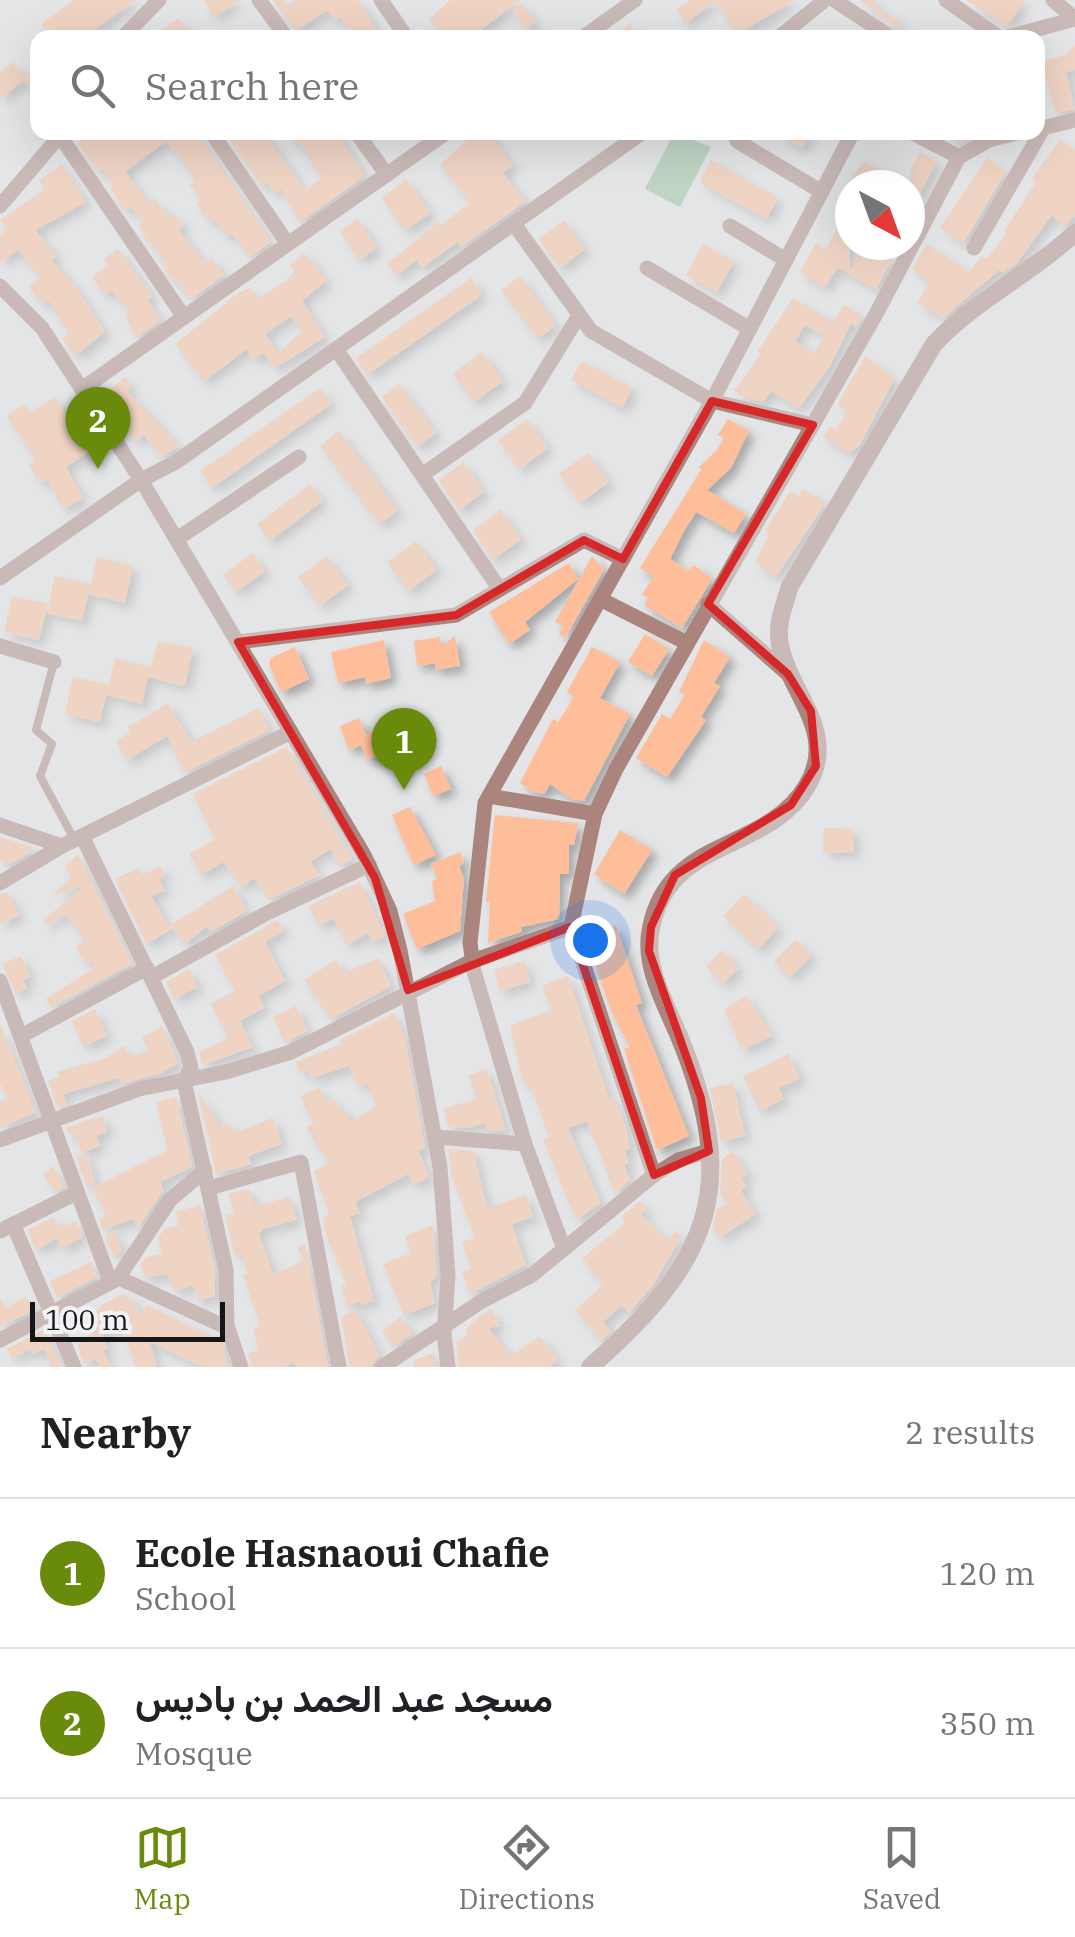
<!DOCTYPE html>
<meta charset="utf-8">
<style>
body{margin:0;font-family:"IBM Plex Serif",Vazirmatn,serif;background:#f6f6f6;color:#202124}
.compass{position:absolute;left:835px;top:170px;width:90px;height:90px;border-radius:50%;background:#fff;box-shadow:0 10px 40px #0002;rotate:139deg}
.scale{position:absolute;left:30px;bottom:25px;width:195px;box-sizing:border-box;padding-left:10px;border:5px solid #161617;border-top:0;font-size:28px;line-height:35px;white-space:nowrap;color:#161617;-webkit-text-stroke:8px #f1f2f5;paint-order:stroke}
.you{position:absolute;left:590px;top:940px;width:35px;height:35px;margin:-25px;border:8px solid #fff;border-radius:50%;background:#1a73e8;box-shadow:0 0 0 15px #1a73e833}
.badge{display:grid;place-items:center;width:65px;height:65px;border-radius:50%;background:#6a8a0b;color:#fff;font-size:32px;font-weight:700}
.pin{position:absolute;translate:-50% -82px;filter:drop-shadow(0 2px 5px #0008)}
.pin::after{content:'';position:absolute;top:52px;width:35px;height:30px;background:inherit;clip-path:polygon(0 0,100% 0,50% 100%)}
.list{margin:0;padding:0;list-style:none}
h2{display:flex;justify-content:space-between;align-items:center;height:130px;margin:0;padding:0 40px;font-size:42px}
h2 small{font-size:32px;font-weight:400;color:#757577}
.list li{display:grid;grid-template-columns:65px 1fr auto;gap:30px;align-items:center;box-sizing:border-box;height:150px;padding:0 40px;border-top:2px solid #e0e0e0}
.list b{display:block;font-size:38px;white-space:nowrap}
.list p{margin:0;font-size:32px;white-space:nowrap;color:#757577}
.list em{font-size:32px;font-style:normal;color:#757577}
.icon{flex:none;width:55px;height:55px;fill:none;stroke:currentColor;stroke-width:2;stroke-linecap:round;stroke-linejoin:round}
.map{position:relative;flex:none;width:1075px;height:1367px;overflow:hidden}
.search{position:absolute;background:#fff;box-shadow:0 10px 40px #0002;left:30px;right:30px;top:30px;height:110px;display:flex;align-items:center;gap:25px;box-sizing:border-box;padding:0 35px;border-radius:20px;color:#757577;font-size:38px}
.sheet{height:430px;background:#fff}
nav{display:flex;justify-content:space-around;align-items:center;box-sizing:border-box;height:140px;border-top:2px solid #e0e0e0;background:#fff;font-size:28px;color:#757577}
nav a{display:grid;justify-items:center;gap:5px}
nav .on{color:#6a8a0b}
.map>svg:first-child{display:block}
</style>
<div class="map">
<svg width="1075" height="1367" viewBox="0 0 1075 1367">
<defs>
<filter id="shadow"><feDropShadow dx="6" dy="6" stdDeviation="5" flood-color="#0004"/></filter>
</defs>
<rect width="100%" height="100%" fill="#e4e5e7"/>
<!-- green -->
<polygon fill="#90c097" points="674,133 711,147 680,207 645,189"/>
<!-- building -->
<g fill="#fdbe99" fill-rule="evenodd" filter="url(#shadow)">
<polygon points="74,0 136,0 83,38 51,38 41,24"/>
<polygon points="203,0 240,0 214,17"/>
<polygon points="273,0 284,0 288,5 296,0 358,0 382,38 358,38 340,17 336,21 327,10 296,31"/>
<polygon points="450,0 520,0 470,38 430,38 438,30 429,19"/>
<polygon points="690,0 794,0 737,35 715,1 686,23 676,10"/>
<polygon points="860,0 879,0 874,7 902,22 897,28"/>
<polygon points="966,0 1025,0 1007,26"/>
<polygon points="521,3 536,21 526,29 512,11"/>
<polygon points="178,18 192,38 151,38"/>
<polygon points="630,24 640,38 610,38"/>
<polygon points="1075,45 1075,70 1066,72 1075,109 1056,113 1041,62 1066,55"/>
<polygon points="13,62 24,76 38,65 38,98 23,80 0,100 0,72"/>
<polygon points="81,132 196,132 271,242 250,257 232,233 227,237 213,219 210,222 196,203 201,199 190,185 194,182 189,169 166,141 125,172 150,204 155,200 170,218 175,214 184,225 178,229 205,263 212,258 224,275 192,298 169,275 162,264 165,262 138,227 143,222 130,206 125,211 110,188 114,185 102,168 98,171 78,143 85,137"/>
<polygon points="225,132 263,132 305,190 322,177 307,157 312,154 283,132 337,132 365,176 300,222 281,189 276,194 267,183 262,186"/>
<polygon points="476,132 488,132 513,165 503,173 526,201 461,247 457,242 422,268 416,260 396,276 387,264 438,222 441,225 470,203 440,165"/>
<polygon points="775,132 811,132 802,148"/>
<polygon points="945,132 979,132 959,144"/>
<polygon points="1060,139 1075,150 1075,216 1063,227 1052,215 1017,263 1003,273 999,270 943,318 918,303 929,281 912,269 927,244 969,272 982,256 986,259 1007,234 1004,231 1036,182 1032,179"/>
<polygon points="920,152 937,161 910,213 910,171"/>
<polygon points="987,158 1006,171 963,244 940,228"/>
<polygon points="711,160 778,198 766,219 699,182"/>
<polygon points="863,161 903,185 848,185"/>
<polygon points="62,165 86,202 35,230 56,256 51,260 76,287 105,332 76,355 62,339 69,333 48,300 43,304 29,287 41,278 18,250 0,263 0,235 7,230 0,220 45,189 39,180"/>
<polygon points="406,179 431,213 405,230 382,198"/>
<polygon points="850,205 850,271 865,245 888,245 882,256 891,261 876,289 838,268 824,288 800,272 816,243 826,249"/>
<polygon points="358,219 377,248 359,260 340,231"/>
<polygon points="564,220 585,249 560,268 539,239"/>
<polygon points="703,244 734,261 717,292 686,275"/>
<polygon points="118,249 152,296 147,300 161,320 136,338 126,316 130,313 112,290 105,295 92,277 108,265 104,259"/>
<path d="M304,253L327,280L302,301L325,337L275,368L264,353L253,360L247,349L204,381L175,344L238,293L250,288L258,299L287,280L295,271L290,265ZM291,316L302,331L278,353L265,334Z"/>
<polygon points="520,276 556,325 538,339 501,290"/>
<polygon points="471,278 482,295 367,375 356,358"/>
<path d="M793,298L833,322L844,305L862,316L856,327L851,323L830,366L799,408L771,391L763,402L742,397L734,390L761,354L757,352ZM805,325L824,336L814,354L795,341Z"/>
<polygon points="482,352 503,381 474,402 453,373"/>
<polygon points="865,356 895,378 860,444 850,454 823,437 830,426 836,430 847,412 837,405"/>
<polygon points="582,361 633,388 622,408 571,380"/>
<polygon points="125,377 132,385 126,390 179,446 170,452 162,457 144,435 136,441 101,398"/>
<polygon points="399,384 436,433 417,447 382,397"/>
<polygon points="320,388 331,404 212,488 200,471"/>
<polygon points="54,397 65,413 75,407 93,435 83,441 90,451 66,467 83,498 64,509 47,479 40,483 29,465 36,461 7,416 24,404 30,413"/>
<polygon points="527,419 548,448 520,469 498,440"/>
<polygon points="728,419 749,431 731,468 707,490 746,514 734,533 696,512 684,531 670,559 689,571 694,565 712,579 682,628 644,605 648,598 642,594 654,577 640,568 701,470 699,467 717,450 724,438 718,435"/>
<polygon points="339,431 398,510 379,524 320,446"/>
<polygon points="588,453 609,482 580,503 559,474"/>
<polygon points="463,462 484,492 459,510 439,480"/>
<polygon points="310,484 323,501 270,541 257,524"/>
<polygon points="803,489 826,502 776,577 755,563 769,534 765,531 790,491 799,497"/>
<polygon points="500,510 521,539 493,560 473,530"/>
<polygon points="416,541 437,570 408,591 387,562"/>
<polygon points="252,553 265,571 236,592 223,575"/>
<polygon points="327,556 348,585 320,606 298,577"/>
<polygon points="592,556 604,570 565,638 559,634 564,627 555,622"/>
<polygon points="97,557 133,566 125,603 88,594 82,621 47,613 55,576 91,584"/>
<polygon points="569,563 578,579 525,622 530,630 509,644 489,612"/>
<polygon points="12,596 48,604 39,640 4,632"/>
<polygon points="645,634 669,649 652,676 628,662"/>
<polygon points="455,636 460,666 436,670 435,663 417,666 414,641 440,637 441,647"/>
<polygon points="384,640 391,678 366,684 365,677 338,683 331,652"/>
<polygon points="704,640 730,657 714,683 720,686 701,717 706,720 667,777 636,758 662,714 670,719 685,695 679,692"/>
<polygon points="158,641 193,648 185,686 148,677 142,704 106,695 100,722 65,714 73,677 109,685 115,658 151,667"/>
<polygon points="295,647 309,679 281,692 269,664 271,658"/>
<polygon points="592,647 620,662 600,698 630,714 584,801 572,799 550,784 544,794 534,792 520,783 553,719 558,722 574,697 567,692"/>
<polygon points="168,703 191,742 259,708 270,730 184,773 167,736 127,760 116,741 130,732 128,727"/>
<polygon points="359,718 366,735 378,730 387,751 367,760 361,745 349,750 340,726"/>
<polygon points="287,747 352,859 340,866 330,849 310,862 320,875 270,899 254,878 242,887 223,862 201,875 189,854 215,839 193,794"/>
<polygon points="441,766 451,789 433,796 424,774"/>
<polygon points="410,807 436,855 414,865 392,815"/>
<polygon points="495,815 578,823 574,845 569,845 569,874 560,874 559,919 522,927 521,932 488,943 490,902 486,901"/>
<polygon points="824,828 854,829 853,853 823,852"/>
<polygon points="620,830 652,850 624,894 594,874"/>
<polygon points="0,837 31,847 29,853 10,864 0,861"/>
<polygon points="460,852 464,863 459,866 464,878 460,931 417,949 403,914 435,901 432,881 437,879 431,864"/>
<polygon points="78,854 132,964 51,1007 46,999 95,967 92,961 86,963 75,947 85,941 66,914 46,925 43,921 84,886 52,895 71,878 65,866"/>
<polygon points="161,866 165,875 159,879 165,890 151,896 171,929 147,944 115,879 139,868 142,875"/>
<polygon points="360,882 385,936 373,942 368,933 347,945 333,918 319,926 308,906"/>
<polygon points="233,886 247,911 210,932 207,926 185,944 170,925"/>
<polygon points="7,892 20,916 0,924 0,894"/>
<polygon points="744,894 779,927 758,949 723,916"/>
<polygon points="278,920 284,931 265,941 285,981 258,996 265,1007 240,1021 253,1047 203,1065 199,1052 228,1038 211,1003 235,991 215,955"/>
<polygon points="616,925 642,1003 636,1005 689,1136 657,1150 624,1049 630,1047 612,1013 586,937"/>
<polygon points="796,939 812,956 790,977 774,961"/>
<polygon points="723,950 739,968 722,984 706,966"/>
<polygon points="21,956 30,977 23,980 27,988 16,993 2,964"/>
<polygon points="378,958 391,986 331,1019 304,980 336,960 344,973"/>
<polygon points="524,961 530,982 500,991 494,970"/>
<polygon points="189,969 198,987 174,999 166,982"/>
<polygon points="568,976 609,1099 613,1097 625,1123 630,1148 625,1150 629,1163 624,1165 630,1180 615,1193 587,1121 568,1128 601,1203 576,1220 543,1140 549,1137 532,1090 522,1080 510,1026 551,1010 542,986"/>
<polygon points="747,995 772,1036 742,1050 724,1010"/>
<polygon points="296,1006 308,1031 285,1042 273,1017"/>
<polygon points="95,1009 107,1036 83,1046 72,1021"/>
<polygon points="394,1013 405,1039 425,1148 418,1150 429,1177 413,1185 408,1174 355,1202 360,1213 350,1216 374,1301 362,1305 358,1301 347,1308 341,1286 347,1285 327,1237 323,1218 329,1215 314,1171 329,1163 306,1127 314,1123 300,1097 319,1087 327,1102 334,1098 340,1110 344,1108 351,1122 376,1106 367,1083 358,1087 349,1066 311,1078 308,1070 299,1072 296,1062 342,1044 340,1040"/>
<polygon points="0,1024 36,1112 0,1128 0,1101 7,1098 0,1084"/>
<polygon points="162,1026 178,1063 162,1073 121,1084 119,1078 63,1094 66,1104 58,1107 48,1081 59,1077 57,1072 106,1058 124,1046 131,1057 149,1050 142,1038"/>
<polygon points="789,1054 800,1079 779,1088 784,1099 760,1111 743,1076"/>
<polygon points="487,1069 506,1131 487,1130 485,1123 468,1128 449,1127 443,1109 476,1099 469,1075"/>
<polygon points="733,1083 745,1136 721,1142 710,1088"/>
<polygon points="198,1091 219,1124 232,1125 234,1133 273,1118 282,1144 248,1156 251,1164 216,1174"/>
<polygon points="176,1097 192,1167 160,1182 164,1190 137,1229 134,1219 103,1229 99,1219 106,1216 92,1188 168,1150 156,1102"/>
<polygon points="99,1116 94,1119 103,1116 107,1133 96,1135 100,1146 81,1152 75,1134 69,1135 66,1128"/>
<polygon points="448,1149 473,1151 487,1208 526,1195 533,1217 512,1224 526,1265 470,1294 462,1272 471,1269 462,1242 475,1238 452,1176"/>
<polygon points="733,1151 748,1174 741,1178 747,1187 741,1191 756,1214 719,1238 713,1228 717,1209 727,1203 720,1193 722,1159"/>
<polygon points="87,1154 95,1183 87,1185 76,1157"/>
<polygon points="54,1166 63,1187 55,1191 43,1174"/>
<polygon points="248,1189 255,1206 289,1197 294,1210 297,1220 262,1229 259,1235 273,1274 304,1261 297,1247 305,1244 328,1367 296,1367 294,1362 284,1367 252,1367 248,1354 259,1349 253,1329 260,1326 243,1275 248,1273 241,1254 235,1256 225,1215 234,1213 228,1194"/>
<polygon points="640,1201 647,1208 640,1214 668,1240 675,1231 682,1236 653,1285 629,1313 622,1305 603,1322 611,1331 601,1340 575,1310 603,1285 582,1258 625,1223 622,1216"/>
<polygon points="200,1205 215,1271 215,1296 198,1301 193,1286 174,1291 168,1274 146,1278 140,1265 146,1257 162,1254 158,1238 164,1229 179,1225 176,1212"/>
<polygon points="54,1217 60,1228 76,1221 82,1238 61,1248 57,1238 36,1250 28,1230"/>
<polygon points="433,1225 437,1275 430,1283 435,1303 404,1315 383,1264 411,1253 405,1236"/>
<polygon points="114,1230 122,1251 114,1257 106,1239"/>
<polygon points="91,1262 97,1277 57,1298 50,1281"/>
<polygon points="123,1294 133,1300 141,1317 146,1305 220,1340 229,1367 203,1367 150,1342 157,1367 136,1367 121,1326 102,1335 108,1349 103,1351 112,1367 100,1367 96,1359 85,1364 77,1344 91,1338 80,1314 92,1309 98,1311 101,1305"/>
<polygon points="25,1297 37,1308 0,1327 0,1298 7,1307"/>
<polygon points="356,1309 379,1355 371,1367 350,1367 341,1317"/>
<polygon points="491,1309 500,1326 488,1328 511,1356 539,1336 558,1359 549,1367 459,1367 456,1342 467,1335 466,1329 476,1319"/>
<polygon points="400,1317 413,1333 394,1346 382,1331"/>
<polygon points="44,1330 62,1367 52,1367 44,1349 33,1354 30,1349 11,1358 7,1349"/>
<polygon points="434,1353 436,1367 414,1367 414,1360"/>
</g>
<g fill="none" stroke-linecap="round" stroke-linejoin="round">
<!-- service -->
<polyline stroke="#ab857d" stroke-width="8" points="54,662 36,730 52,744 40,776 75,841"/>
<!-- minor -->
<g stroke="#ab857d" stroke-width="15">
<polyline points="259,0 287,38"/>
<polyline points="381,0 407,38"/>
<polyline points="834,0 892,38"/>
<polyline points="946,0 1000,38"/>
<polyline points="1053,0 1075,19"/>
<polyline points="122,38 159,0"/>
<polyline points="582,38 635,0"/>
<polyline points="778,38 825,0"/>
<polyline points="1004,38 1075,19"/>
<polyline points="1038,129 1075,120"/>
<polyline points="211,132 288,244"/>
<polyline points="356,132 387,175"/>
<polyline points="911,132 959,157"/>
<polyline points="60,136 184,317"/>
<polyline points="737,141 822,192"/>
<polyline points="0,206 63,132"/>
<polyline points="514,224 591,331 712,401 813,425"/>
<polyline points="730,226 786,260"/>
<polyline points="974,248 1044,127"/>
<polyline points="647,268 750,329"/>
<polyline points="0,286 42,328 141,480 364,855 390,911 400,950 440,1167 448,1275 444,1334 448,1367"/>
<polyline points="336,349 499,588"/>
<polyline points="82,389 447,132"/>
<polyline points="422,475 525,403 578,317"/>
<polyline points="177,539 299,457"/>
<polyline points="0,578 141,480 176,462 643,132"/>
<polyline points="600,599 687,643"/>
<polyline points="708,604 788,674"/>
<polyline points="238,642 456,615 584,540 623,559"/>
<polyline points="0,646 54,662"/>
<polyline points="489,796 595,814"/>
<polyline points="0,825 62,846"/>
<polyline points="83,838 187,1052 191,1068 184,1081 226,1270 227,1327"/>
<polyline points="0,883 62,846 291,732"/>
<polyline points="152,977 267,913 369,865"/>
<polyline points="0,981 110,1281"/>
<polyline points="21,1036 147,968"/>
<polyline points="435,1137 525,1144"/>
<polyline points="0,1140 139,1089 226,1072 291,1052 472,961 571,927"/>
<polyline points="654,1175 571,927 595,814 616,769 876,314 959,157 989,140 1021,132"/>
<polyline points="209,1188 301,1162 339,1367"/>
<polyline points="13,1224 74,1367"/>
<polyline points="0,1231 76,1193"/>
<polyline points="564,1249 525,1144 474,971 470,943 485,803 712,401 853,132"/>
<polyline points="118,1278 170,1200 205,1170"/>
<polyline points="0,1340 119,1278 228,1328 241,1367"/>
<polyline points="382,1367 482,1301 532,1275 654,1175 678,1160 709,1151"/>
</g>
<!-- tertiary -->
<path stroke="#ab857d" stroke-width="18" d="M590,1367C709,1263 742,1189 679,1036C665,1003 643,965 651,928C669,836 766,854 807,786C839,732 790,695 780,645C776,624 784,606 790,586L934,344C975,300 1031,274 1075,233"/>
</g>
<!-- marked area -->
<path d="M0 0H1075V1367H0ZM712,401L813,425L708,604L788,674L811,711L816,766L791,805L675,875L651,927L649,951L701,1098L709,1151L654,1175L570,927L408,990L375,878L238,642L456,615L584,540L623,559Z" fill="#e4e5e7" fill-opacity=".55" fill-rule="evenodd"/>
<path fill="none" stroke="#d62828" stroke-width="8" stroke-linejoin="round" d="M712,401L813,425L708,604L788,674L811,711L816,766L791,805L675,875L651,927L649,951L701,1098L709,1151L654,1175L570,927L408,990L375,878L238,642L456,615L584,540L623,559Z"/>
</svg>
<svg class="compass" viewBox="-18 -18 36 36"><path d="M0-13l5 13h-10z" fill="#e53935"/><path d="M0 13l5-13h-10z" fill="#757577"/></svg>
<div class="scale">100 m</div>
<div class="you"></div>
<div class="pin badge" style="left:404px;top:790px">1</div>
<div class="pin badge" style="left:98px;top:469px">2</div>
<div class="search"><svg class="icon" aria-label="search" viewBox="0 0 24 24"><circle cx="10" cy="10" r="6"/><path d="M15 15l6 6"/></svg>Search here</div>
</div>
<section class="sheet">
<h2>Nearby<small>2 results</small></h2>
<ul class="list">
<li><span class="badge">1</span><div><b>Ecole Hasnaoui Chafie</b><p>School</p></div><em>120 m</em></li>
<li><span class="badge">2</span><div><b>مسجد عبد الحمد بن باديس</b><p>Mosque</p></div><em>350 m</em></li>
</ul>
</section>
<nav>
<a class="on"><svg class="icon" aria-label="map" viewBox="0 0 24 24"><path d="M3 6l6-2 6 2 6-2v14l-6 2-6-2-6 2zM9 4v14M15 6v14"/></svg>Map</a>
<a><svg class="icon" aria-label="directions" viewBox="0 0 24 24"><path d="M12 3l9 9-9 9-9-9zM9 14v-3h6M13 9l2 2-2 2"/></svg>Directions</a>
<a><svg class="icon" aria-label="saved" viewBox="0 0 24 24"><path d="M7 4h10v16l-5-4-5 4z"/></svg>Saved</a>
</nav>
